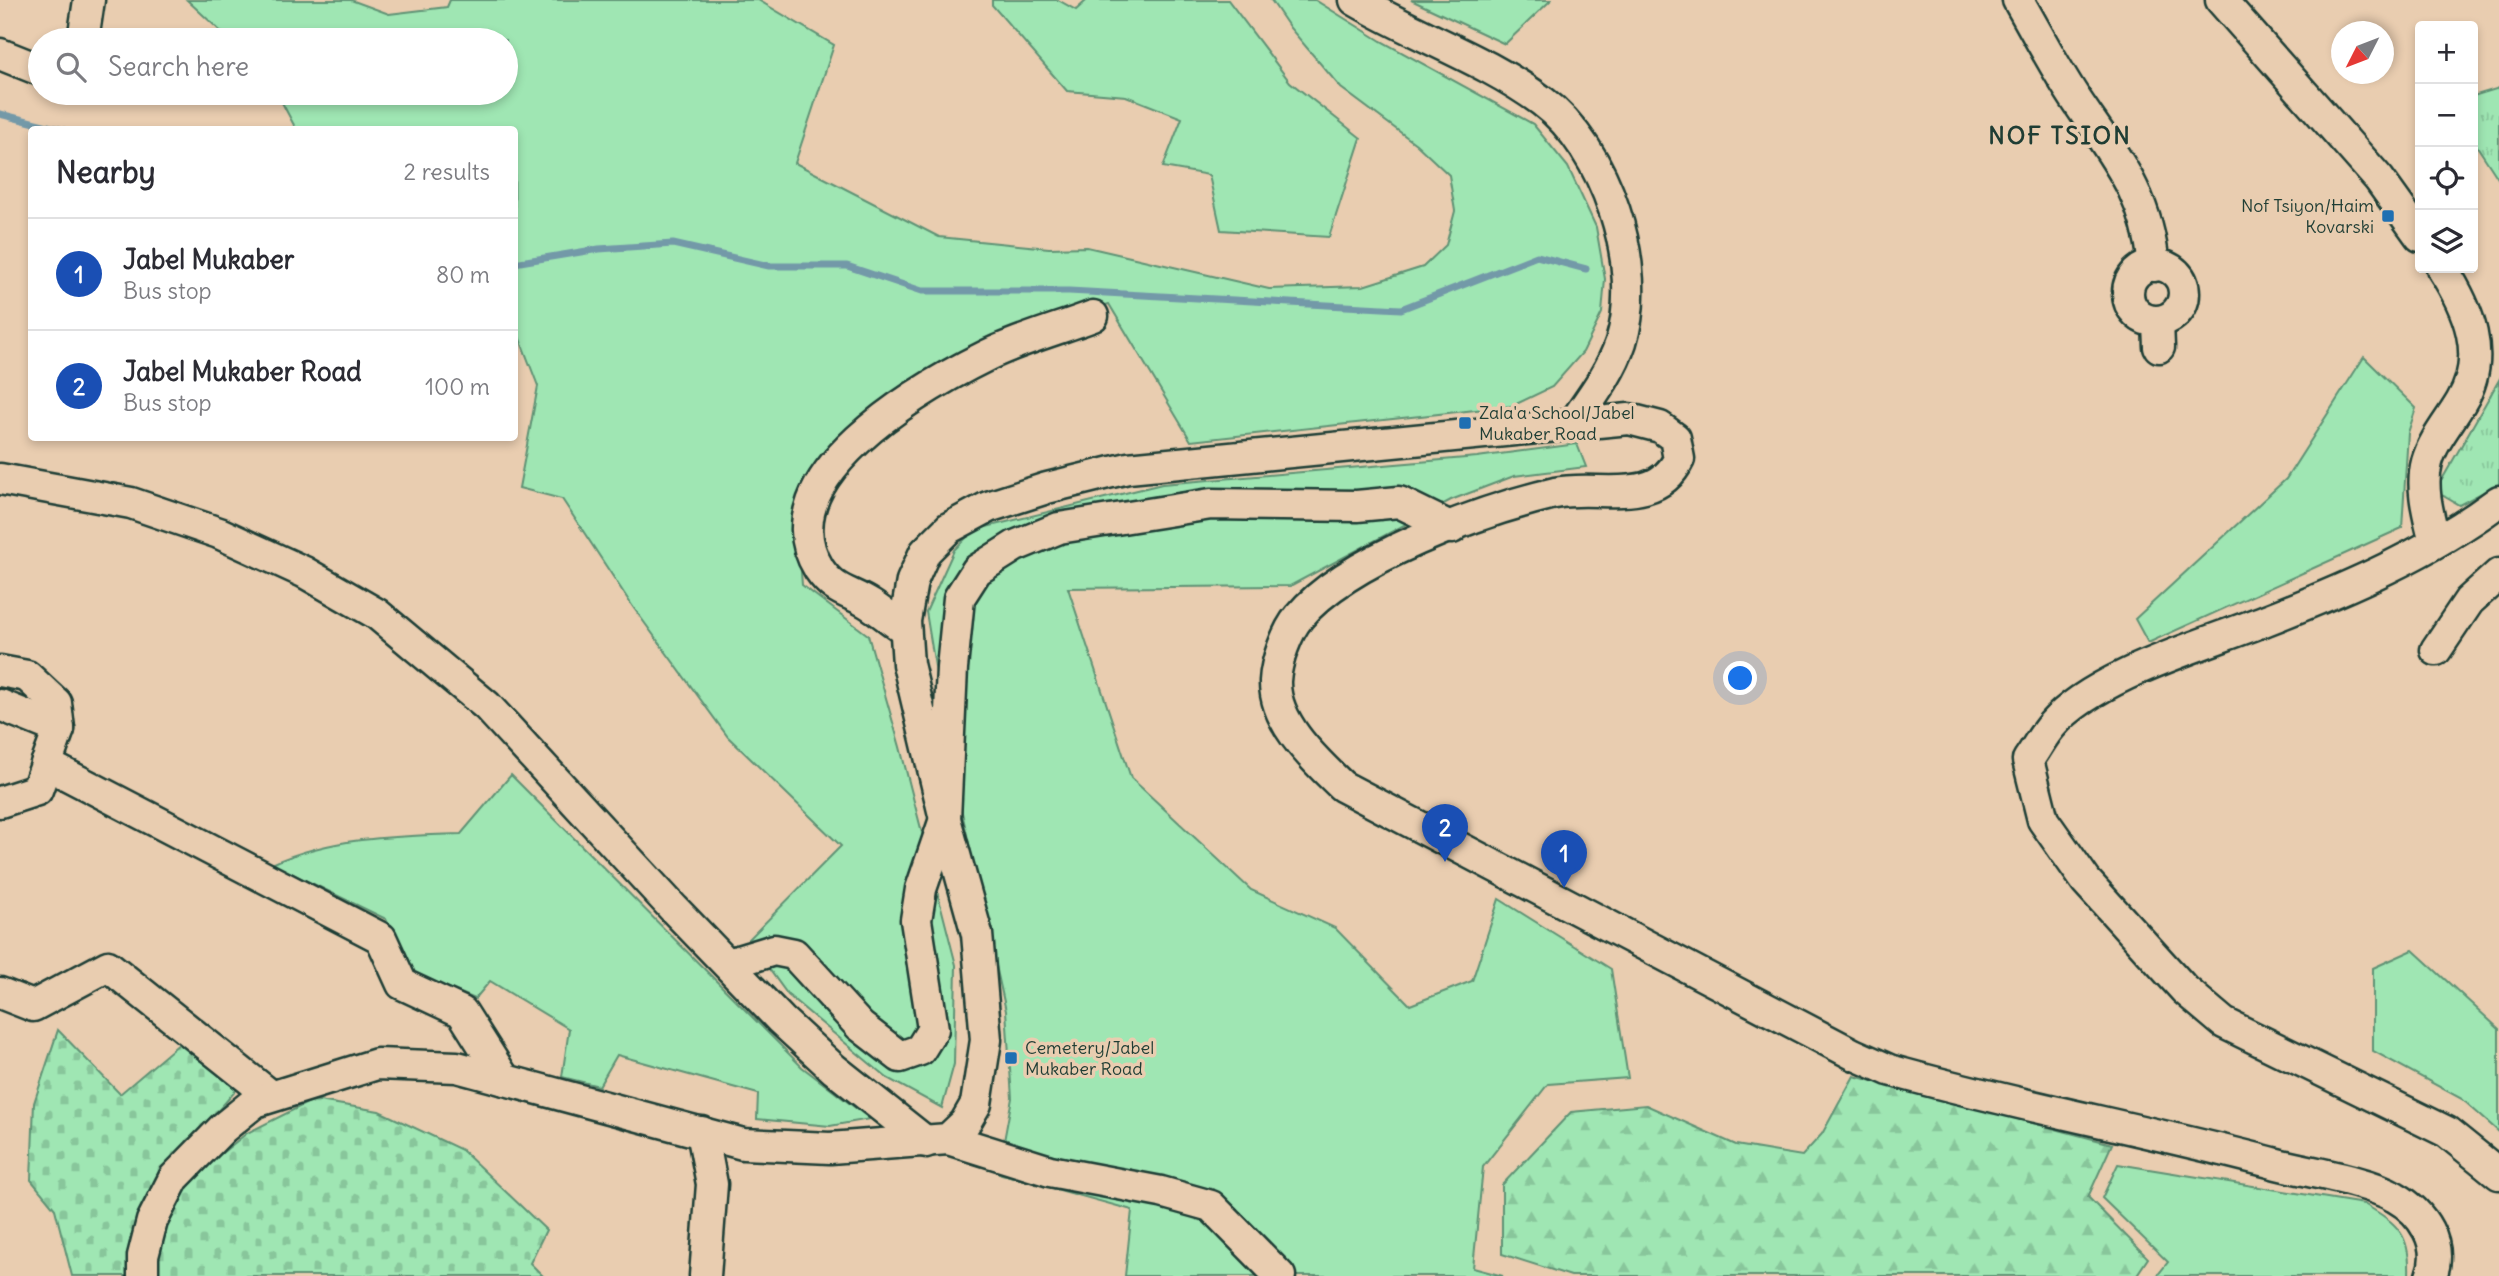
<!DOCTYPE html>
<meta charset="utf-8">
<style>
body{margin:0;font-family:Delius,sans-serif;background:#f2f2f3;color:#2b2b33}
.controls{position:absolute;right:21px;top:21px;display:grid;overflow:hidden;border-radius:7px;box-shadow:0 4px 10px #0003}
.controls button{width:63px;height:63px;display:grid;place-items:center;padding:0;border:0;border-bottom:2px solid #e1e1e2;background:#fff;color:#2b2b33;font:35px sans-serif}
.compass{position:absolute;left:2331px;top:21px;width:63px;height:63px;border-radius:50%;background:#fff;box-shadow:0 4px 10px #0003;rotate:228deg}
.you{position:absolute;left:1741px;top:679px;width:24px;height:24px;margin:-18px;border:5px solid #fff;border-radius:50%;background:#1a73e8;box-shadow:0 0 0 10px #1a73e833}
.badge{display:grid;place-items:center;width:46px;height:46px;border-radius:50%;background:#1f6fb2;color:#fff;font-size:23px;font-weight:700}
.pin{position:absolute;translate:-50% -58px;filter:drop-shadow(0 2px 4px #0008)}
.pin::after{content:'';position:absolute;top:37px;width:24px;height:21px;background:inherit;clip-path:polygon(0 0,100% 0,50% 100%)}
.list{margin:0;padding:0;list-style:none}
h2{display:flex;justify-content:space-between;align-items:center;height:91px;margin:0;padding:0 28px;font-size:30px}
h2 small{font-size:23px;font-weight:400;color:#7c7c81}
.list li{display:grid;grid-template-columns:46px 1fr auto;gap:21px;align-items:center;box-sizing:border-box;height:112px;padding:0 28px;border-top:2px solid #e1e1e2}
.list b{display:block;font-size:26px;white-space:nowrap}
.list p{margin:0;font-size:23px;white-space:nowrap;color:#7c7c81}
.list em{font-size:23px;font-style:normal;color:#7c7c81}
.icon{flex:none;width:38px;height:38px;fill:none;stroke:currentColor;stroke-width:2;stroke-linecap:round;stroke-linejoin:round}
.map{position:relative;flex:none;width:2499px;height:1276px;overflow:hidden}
.search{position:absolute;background:#fff;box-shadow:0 4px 10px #0003;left:28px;top:28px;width:490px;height:77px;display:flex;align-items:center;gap:18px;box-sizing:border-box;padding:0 24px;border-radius:38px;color:#7c7c81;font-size:26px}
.panel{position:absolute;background:#fff;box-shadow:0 4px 10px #0003;left:28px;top:126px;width:490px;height:315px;border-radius:7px}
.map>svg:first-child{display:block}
</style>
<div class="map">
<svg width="2499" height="1276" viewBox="0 0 2499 1276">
<defs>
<pattern id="forest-firs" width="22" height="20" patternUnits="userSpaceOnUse" patternTransform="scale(1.75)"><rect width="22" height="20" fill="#9fe6b3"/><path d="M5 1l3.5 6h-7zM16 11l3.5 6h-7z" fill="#88c69b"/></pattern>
<pattern id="cemetery-stones" width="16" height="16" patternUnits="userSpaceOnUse" patternTransform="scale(1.75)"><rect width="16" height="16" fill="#9fe6b3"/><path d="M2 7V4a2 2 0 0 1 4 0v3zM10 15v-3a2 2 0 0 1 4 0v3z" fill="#88c69b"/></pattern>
<pattern id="park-tufts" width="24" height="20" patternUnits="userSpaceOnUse" patternTransform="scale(1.75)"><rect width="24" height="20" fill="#9fe6b3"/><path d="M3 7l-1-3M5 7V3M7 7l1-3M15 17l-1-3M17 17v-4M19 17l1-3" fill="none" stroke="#88c69b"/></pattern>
</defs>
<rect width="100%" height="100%" fill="#e9cdb0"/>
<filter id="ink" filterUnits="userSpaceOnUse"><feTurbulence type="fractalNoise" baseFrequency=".0143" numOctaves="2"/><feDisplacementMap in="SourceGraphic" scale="14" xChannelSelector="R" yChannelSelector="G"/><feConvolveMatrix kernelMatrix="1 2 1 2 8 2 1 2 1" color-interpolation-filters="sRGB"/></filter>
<g filter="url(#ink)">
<!-- grass -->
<g fill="#9fe6b3" stroke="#5f9274" stroke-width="2">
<polygon points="187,0 351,0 389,14 447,7 450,0 758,0 834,45 795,163 939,237 1049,248 1087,247 1269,289 1363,286 1423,267 1446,245 1455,211 1449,175 1416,144 1341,88 1290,28 1271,0 1315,0 1381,41 1533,124 1568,167 1596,227 1605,279 1602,313 1583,352 1552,387 1512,406 1191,441 1109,304 984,345 890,400 831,446 796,507 802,585 868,635 900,747 956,965 954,1064 942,1108 887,1078 788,995 748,940 841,846 728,737 633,607 562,499 519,488 538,386 515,326 514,130 296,129 277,93 506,93 506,40 230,40"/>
<polygon points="992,0 1058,0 1076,10 1087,0 1228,0 1290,82 1361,138 1329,237 1221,230 1209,175 1163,167 1182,118 1126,96 1067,91 992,5"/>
<polygon points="1411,0 1551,0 1505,44"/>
<polygon points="2364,357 2416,408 2408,433 2402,528 2148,643 2135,619 2286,479"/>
<polygon points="1577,444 1586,467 1514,476 1451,500 1290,586 1068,588 1131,778 1251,890 1335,928 1410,1005 1472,981 1499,899 1611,969 1628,1078 1548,1084 1483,1167 1473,1268 1503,1276 1125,1276 1132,1210 998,1173 1012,1098 1006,1011 951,763 926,612 954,550 974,530 1162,484 1477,457"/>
<path d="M511,775L802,1067L870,1119L830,1126L757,1119L758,1094L617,1055L599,1086L562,1077L569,1029L490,981L475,999L410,972L386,919L272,864C331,837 397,836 461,834Z"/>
<polygon points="2413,950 2499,1029 2499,1132 2462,1099 2373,1051 2373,968"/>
<path d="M2118,1164L2364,1204C2398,1224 2411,1234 2409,1276H2157L2168,1262L2102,1198Z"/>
</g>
<!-- forest -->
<polygon fill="url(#forest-firs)" stroke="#5f9274" stroke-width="2" points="1854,1076 2112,1144 2088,1197 2148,1258 2136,1276 1571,1276 1502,1254 1502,1185 1571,1112 1646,1105 1736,1145 1802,1156 1822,1134"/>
<!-- cemetery -->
<g fill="url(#cemetery-stones)" stroke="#5f9274" stroke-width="2">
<polygon points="58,1030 120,1094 187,1037 238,1088 186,1147 142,1207 129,1276 72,1276 55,1209 31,1180 34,1103"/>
<polygon points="313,1100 379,1111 462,1150 546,1230 530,1263 543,1276 156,1276 157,1231 192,1177 247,1133"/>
</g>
<!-- park -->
<g fill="url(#park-tufts)" stroke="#5f9274" stroke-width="2">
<polygon points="2499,88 2499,180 2473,140 2473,96"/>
<polygon points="2499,380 2499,484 2459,505 2440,494 2440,483"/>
</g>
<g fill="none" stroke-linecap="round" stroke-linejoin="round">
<!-- stream -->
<g stroke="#7399a8" stroke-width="7">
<polyline points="0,114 63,130"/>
<polyline points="514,263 599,249 673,244 769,266 847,266 922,291 1069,291 1401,309 1537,256 1586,269"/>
</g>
<!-- minor casing -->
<g stroke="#1f3d34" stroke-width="35">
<g id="minor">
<path d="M1355,0C1416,36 1485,59 1542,101C1606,148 1645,266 1621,342C1611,372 1591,398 1573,424"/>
<path d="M2018,0C2037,33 2054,66 2075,98C2114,157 2147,192 2154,266"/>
<polyline points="2221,0 2379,179 2420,236"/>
<polyline points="83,40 89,0"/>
<polyline points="0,54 40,70"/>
<circle cx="2156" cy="293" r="28"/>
<polyline points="2158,322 2159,347"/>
<polyline points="0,479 131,503 219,533 304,572 377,614 487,706 674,909 781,1020 834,1069 926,1142"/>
<path d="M2499,501C2430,553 2346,589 2266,620C2204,645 2095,675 2052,725C2043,735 2036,749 2028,760L2043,820L2086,881L2185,990L2224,1023L2447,1132L2499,1174"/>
<path d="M2435,542C2429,517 2420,488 2427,462C2433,440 2450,421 2461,402C2489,356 2468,308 2442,268"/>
<path d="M905,629C893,622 882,612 871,605C850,591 835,593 819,569C762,478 923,387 988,355C1021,339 1059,329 1093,316"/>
<polyline points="2436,650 2469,601 2499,574"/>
<polyline points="0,671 27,676 56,703 59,729 37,790 0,802"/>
<polyline points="0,705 59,729"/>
<polyline points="46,764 381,938 402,984 462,1012 505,1080"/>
<polyline points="728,964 774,950 794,954 860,1026 900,1057 920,1050 933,1029 916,920 921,889 945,819 952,668 959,598 977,570 1015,546 1059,528 1211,504 1357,506 1399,502 1452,528"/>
<polyline points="0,993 33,1006 108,966 271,1096"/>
<polyline points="702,1132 712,1184 705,1276"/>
<polyline points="948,1139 1050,1171 1161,1192 1211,1206 1280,1276"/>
<path d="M143,1276V1256L152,1221L174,1178L223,1128L255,1102L377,1064L457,1067L743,1144L830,1148L948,1139L965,1123L976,1104L986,1040L977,934L945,819L908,664L905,621L912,581L925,552L949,528L988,507L1047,488L1128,468L1629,419L1660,427L1675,438L1679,459C1656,508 1598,484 1555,493C1483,510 1346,559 1299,617C1287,631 1276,662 1275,681C1274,723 1315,760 1342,786L1853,1054L1889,1070C2017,1106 2149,1130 2277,1164C2309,1172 2368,1181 2395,1197C2422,1212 2444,1244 2431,1276"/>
</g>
</g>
<!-- minor -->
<use href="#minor" stroke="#e9cdb0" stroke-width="30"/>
</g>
</g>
<!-- markers -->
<g fill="#1f6fb2" stroke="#e9cdb0" stroke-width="2.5">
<rect x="2381" y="209" width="14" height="14" rx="3.5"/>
<rect x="1458" y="416" width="14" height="14" rx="3.5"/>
<rect x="1004" y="1051" width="14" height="14" rx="3.5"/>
</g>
<g text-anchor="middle" stroke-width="7" stroke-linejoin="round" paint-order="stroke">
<!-- poi labels -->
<g font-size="18" fill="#1f3d34" stroke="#e9cdb0" text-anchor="start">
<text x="2374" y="212" text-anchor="end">Nof Tsiyon/Haim<tspan x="2374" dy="21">Kovarski</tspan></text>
<text x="1479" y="419">Zala'a School/Jabel<tspan x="1479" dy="21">Mukaber Road</tspan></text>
<text x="1025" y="1054">Cemetery/Jabel<tspan x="1025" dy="21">Mukaber Road</tspan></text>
</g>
<!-- district labels -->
<g font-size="24" font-weight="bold" letter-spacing="2" fill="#1f3d34" stroke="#e9cdb0">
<text x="2060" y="144">NOF TSION</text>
</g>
</g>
</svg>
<div class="controls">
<button>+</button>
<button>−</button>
<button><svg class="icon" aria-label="locate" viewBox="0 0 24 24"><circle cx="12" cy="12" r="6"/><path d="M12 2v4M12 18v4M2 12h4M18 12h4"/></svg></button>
<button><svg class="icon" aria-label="layers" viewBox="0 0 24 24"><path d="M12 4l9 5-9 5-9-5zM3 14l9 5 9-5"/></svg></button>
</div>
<svg class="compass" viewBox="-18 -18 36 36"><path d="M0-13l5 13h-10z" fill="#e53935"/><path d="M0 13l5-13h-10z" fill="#7c7c81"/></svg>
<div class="you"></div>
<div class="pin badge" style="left:1564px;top:888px;background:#1a4fb4">1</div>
<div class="pin badge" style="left:1445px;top:862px;background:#1a4fb4">2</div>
<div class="search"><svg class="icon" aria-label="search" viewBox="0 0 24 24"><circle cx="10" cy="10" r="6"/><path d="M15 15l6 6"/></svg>Search here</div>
<section class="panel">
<h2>Nearby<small>2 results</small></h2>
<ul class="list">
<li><span class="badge" style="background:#1a4fb4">1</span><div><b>Jabel Mukaber</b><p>Bus stop</p></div><em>80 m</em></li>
<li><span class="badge" style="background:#1a4fb4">2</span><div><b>Jabel Mukaber Road</b><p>Bus stop</p></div><em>100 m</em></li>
</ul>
</section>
</div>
